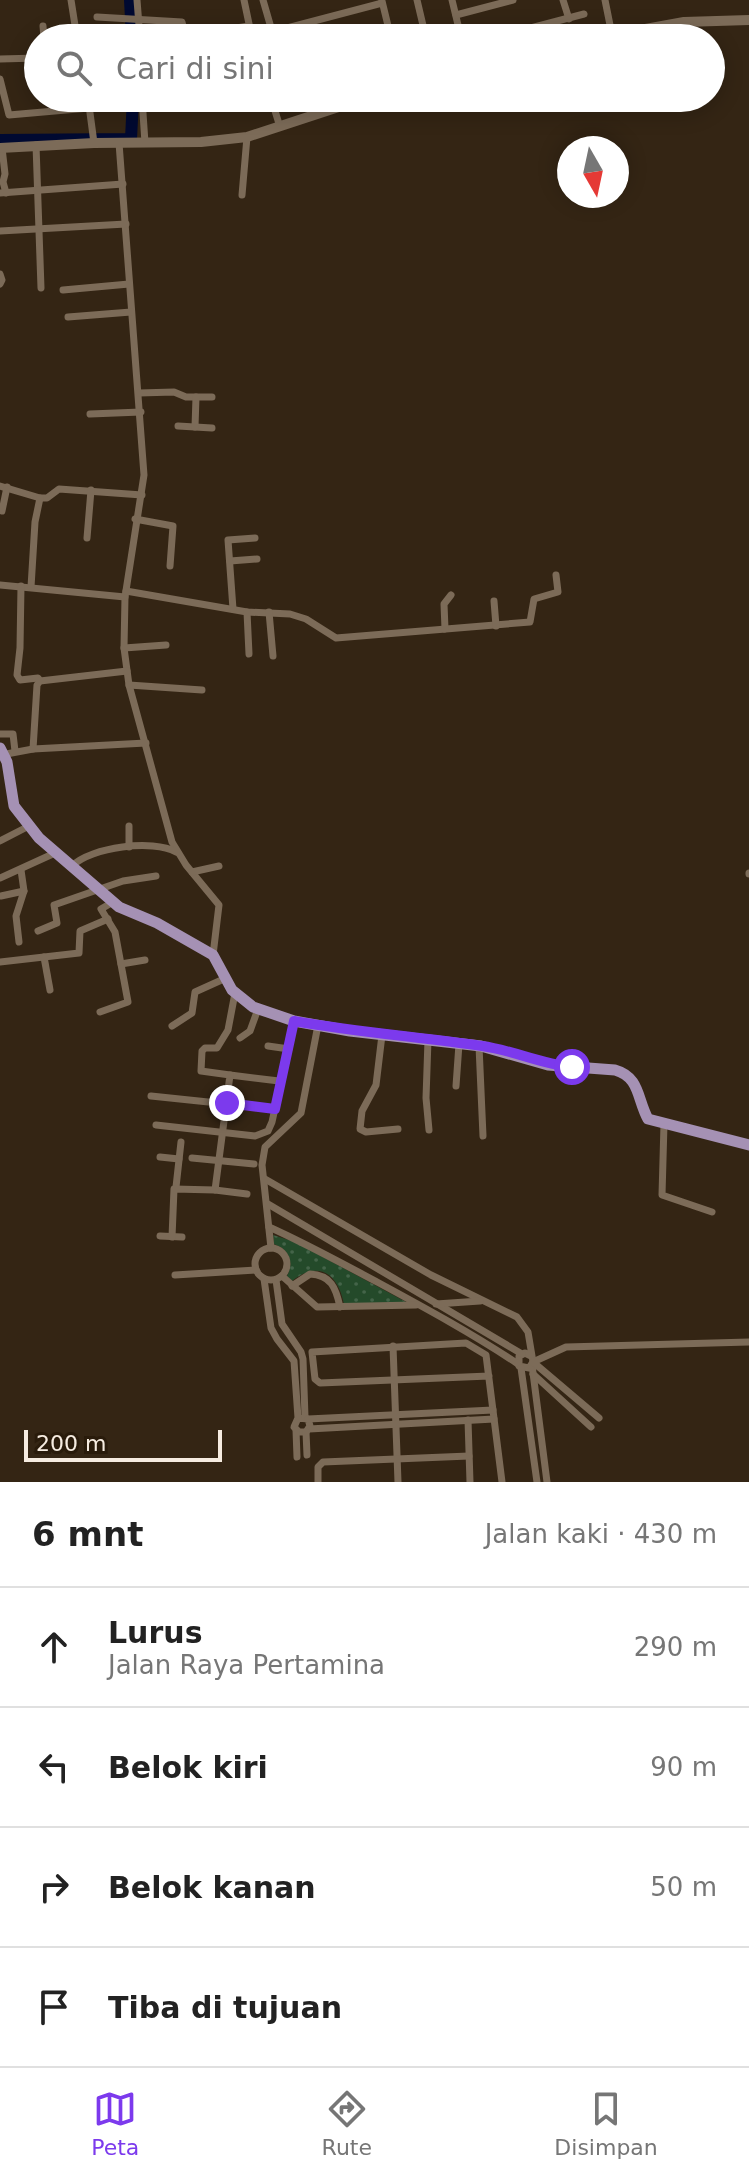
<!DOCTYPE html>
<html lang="id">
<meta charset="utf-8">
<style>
body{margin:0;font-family:"DejaVu Sans",sans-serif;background:#f2f2f2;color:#222}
.compass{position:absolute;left:557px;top:136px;width:72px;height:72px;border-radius:50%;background:#fff;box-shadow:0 4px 20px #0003;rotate:171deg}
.scale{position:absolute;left:24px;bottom:20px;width:198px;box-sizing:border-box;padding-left:8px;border:4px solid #f6ece1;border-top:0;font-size:22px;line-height:28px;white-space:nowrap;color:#f6ece1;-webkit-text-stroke:6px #291b0b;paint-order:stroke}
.stop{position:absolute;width:24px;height:24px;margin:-18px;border:6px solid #7c3aed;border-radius:50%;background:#fff}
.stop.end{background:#7c3aed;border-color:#fff;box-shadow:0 2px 8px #0008}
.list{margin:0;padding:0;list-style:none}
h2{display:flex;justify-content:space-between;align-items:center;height:104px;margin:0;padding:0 32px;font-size:34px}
h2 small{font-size:26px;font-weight:400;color:#767676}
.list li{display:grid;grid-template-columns:52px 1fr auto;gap:24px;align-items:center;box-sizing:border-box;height:120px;padding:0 32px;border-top:2px solid #e0e0e0}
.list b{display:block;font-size:30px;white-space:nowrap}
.list p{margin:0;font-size:26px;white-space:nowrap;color:#767676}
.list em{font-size:26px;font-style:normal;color:#767676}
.icon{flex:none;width:44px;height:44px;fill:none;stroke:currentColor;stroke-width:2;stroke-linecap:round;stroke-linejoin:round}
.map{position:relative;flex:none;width:749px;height:1482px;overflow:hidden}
.search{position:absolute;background:#fff;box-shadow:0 4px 20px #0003;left:24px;right:24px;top:24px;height:88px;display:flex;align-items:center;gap:20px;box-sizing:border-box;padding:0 28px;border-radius:44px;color:#767676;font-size:30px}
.sheet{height:584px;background:#fff}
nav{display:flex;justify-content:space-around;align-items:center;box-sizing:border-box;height:112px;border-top:2px solid #e0e0e0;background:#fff;font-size:22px;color:#767676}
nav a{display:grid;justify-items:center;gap:4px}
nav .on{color:#7c3aed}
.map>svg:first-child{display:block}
</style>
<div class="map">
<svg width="749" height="1482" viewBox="0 0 749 1482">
<defs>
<pattern id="park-dots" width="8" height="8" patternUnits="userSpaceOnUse" patternTransform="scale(2)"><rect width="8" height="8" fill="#244a2a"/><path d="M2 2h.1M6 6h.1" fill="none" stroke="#446449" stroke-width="1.8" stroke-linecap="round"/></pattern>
</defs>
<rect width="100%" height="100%" fill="#342514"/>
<!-- park -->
<path fill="url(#park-dots)" d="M273,1235L295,1242L406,1302L344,1304C338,1273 318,1260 292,1281L287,1276C294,1262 290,1250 274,1244Z"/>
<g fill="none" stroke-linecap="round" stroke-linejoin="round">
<!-- river -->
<g stroke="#000931" stroke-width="12">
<polyline points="130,0 132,38"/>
<polyline points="0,140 131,139 133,98"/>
</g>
<!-- street -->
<g stroke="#7c6b58" stroke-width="7">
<polyline points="71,0 77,38"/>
<polyline points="137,0 140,38"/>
<polyline points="244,0 252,38"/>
<polyline points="263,0 274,38"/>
<polyline points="417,0 426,38"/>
<polyline points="452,0 459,29"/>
<polyline points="563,0 569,19"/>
<polyline points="605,0 612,35"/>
<polyline points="382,1 391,38"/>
<polyline points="456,15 513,0"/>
<polyline points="97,17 182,22 186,38"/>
<polyline points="43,26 44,38"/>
<polyline points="211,32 249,26"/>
<polyline points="272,32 382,3"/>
<polyline points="368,38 390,32"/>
<polyline points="492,38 584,14"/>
<polyline points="0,59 38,58"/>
<polyline points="0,79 9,115 89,108"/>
<polyline points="88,98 94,143"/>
<polyline points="142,98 145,143"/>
<polyline points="271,98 280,127"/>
<polyline points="119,143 144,475 125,597 124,648 129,685 172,842 186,865 219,905 213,955"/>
<polyline points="36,145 41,288"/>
<polyline points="2,148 5,174 3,182 6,193"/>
<polyline points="0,193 123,184"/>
<polyline points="242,195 247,137"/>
<polyline points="0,231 126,224"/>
<polyline points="0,274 2,280 0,284"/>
<polyline points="63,290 129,284"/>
<polyline points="68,317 131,312"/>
<polyline points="139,393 174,392 186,397 212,397"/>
<polyline points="90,414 141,412"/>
<polyline points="178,426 212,428"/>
<polyline points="195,427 196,397"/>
<polyline points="0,486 40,498 47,498 59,489 142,495"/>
<polyline points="2,511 7,487"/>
<polyline points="135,519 173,526 170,566"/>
<polyline points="87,538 91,490"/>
<polyline points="230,561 257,559"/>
<polyline points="0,585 125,597"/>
<polyline points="21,586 20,648 17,675 20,680 38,678 40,681"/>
<polyline points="31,587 35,522 40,498"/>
<polyline points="126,591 247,612 290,614 306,619 336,638 530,622 534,599 558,592 556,575"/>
<polyline points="494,601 496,626"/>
<polyline points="233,609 228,540 255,538"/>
<polyline points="247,612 249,654"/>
<polyline points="269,612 273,656"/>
<polyline points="445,629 444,604 451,595"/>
<polyline points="124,648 166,645"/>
<polyline points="129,685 202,690"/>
<polyline points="0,734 13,734 15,751"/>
<polyline points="33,749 37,685 40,681 127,671"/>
<polyline points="1,755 33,749 146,743"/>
<polyline points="129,826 129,847"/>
<polyline points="0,841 29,826"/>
<path d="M72,866C91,847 153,839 176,852"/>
<polyline points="192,872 219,866"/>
<polyline points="749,873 749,874"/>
<polyline points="0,878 55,853"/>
<polyline points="1,896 24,891"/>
<polyline points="38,931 57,923 54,905 123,881 156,876"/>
<polyline points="19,942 16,916 24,891 21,870"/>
<polyline points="44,957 50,990"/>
<polyline points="0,962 79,953 80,931 108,919"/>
<polyline points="121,964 145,960"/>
<polyline points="100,1012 128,1002 115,932 101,909 113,902"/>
<polyline points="172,1026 192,1013 195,992 226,978"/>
<polyline points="382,1035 376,1085 362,1111 360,1129 366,1132 398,1129"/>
<polyline points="240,1038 250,1031 258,1009"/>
<polyline points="428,1040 426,1098 429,1130"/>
<polyline points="268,1046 289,1049"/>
<polyline points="479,1046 483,1136"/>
<polyline points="230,1075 279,1081"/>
<polyline points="456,1086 459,1044"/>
<polyline points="151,1096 275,1109"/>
<polyline points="664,1124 662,1195 712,1212"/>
<polyline points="156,1125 255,1136 268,1131 272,1122 294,1021"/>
<polyline points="160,1157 179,1159"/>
<polyline points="192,1158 254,1164"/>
<polyline points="265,1179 431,1275 517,1317 528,1332 533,1362 529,1368 519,1366 519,1356 525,1353 531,1356"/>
<polyline points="176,1187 181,1142"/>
<polyline points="215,1190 247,1194"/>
<polyline points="268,1204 522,1354"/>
<path d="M269,1227C307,1244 343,1264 379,1283C427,1309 473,1334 518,1364"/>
<polyline points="160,1236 182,1237"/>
<polyline points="172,1237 174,1189 215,1190 230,1075 201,1071 202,1051 205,1048 217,1048 228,1030 235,993"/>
<circle cx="271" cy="1264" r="16"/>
<polyline points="271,1248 262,1165 265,1147 301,1113 318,1025"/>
<polyline points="175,1275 256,1270"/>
<polyline points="282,1276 317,1307 416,1305"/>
<polyline points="264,1279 271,1328 277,1339 294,1361 298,1418 294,1427 299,1432 306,1432 310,1426 308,1419 298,1418"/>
<polyline points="276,1280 282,1324 301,1352 303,1359 305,1417"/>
<path d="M292,1286L310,1274C331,1275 336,1288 340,1307"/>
<polyline points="436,1304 480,1301"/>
<polyline points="393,1346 398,1482"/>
<polyline points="532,1365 547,1482"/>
<polyline points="521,1368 537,1482"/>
<polyline points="533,1374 591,1427"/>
<polyline points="489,1376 320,1383 315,1379 312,1352 466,1343 486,1355 502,1482"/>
<polyline points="599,1418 533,1362 566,1347 749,1342"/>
<polyline points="308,1419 493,1410"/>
<polyline points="468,1420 470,1482"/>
<polyline points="309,1429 494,1419"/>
<polyline points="296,1430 297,1457"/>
<polyline points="306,1432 307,1455"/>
<polyline points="318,1482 318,1467 323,1462 469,1456"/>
</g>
<!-- secondary -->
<g stroke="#7c6b58" stroke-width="10">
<polyline points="596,38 684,22 749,20"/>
<polyline points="0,148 94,143 201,142 247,137 366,98"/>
</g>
<!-- primary -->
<path stroke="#a591b4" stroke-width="11" d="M0,748L7,762L14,806L39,838L119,907L157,923L213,955L232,990L253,1007L294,1021L350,1031L481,1046L548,1065L615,1070C640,1077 637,1099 648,1119L749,1145"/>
</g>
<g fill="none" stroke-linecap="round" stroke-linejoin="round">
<!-- route -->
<path stroke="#7c3aed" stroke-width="10" d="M227,1103L275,1109L294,1021C356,1032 419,1037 482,1046C513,1050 540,1064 572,1067"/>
</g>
</svg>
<svg class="compass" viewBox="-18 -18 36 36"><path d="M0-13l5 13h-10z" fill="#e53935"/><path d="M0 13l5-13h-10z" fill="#767676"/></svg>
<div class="scale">200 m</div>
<div class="stop" style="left:572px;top:1067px"></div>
<div class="stop end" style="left:227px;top:1103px"></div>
<div class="search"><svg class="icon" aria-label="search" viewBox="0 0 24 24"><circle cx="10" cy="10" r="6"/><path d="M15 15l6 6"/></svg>Cari di sini</div>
</div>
<section class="sheet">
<h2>6 mnt<small>Jalan kaki · 430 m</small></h2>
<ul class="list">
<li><svg class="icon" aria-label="ahead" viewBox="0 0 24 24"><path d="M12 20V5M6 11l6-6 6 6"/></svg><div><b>Lurus</b><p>Jalan Raya Pertamina</p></div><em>290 m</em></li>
<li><svg class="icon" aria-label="left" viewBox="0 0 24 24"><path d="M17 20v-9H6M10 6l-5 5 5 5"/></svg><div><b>Belok kiri</b></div><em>90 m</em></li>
<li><svg class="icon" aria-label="right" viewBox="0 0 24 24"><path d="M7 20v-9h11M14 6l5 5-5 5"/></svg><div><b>Belok kanan</b></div><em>50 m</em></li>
<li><svg class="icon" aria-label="arrive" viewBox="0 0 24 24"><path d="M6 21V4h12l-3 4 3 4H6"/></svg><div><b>Tiba di tujuan</b></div></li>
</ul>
</section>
<nav>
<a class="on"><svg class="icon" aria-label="map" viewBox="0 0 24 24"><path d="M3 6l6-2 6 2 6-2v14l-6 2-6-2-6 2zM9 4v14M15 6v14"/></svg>Peta</a>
<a><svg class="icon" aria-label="directions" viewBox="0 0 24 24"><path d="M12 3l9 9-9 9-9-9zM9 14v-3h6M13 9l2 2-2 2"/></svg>Rute</a>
<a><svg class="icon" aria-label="saved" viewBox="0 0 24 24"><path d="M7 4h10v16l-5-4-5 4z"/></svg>Disimpan</a>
</nav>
